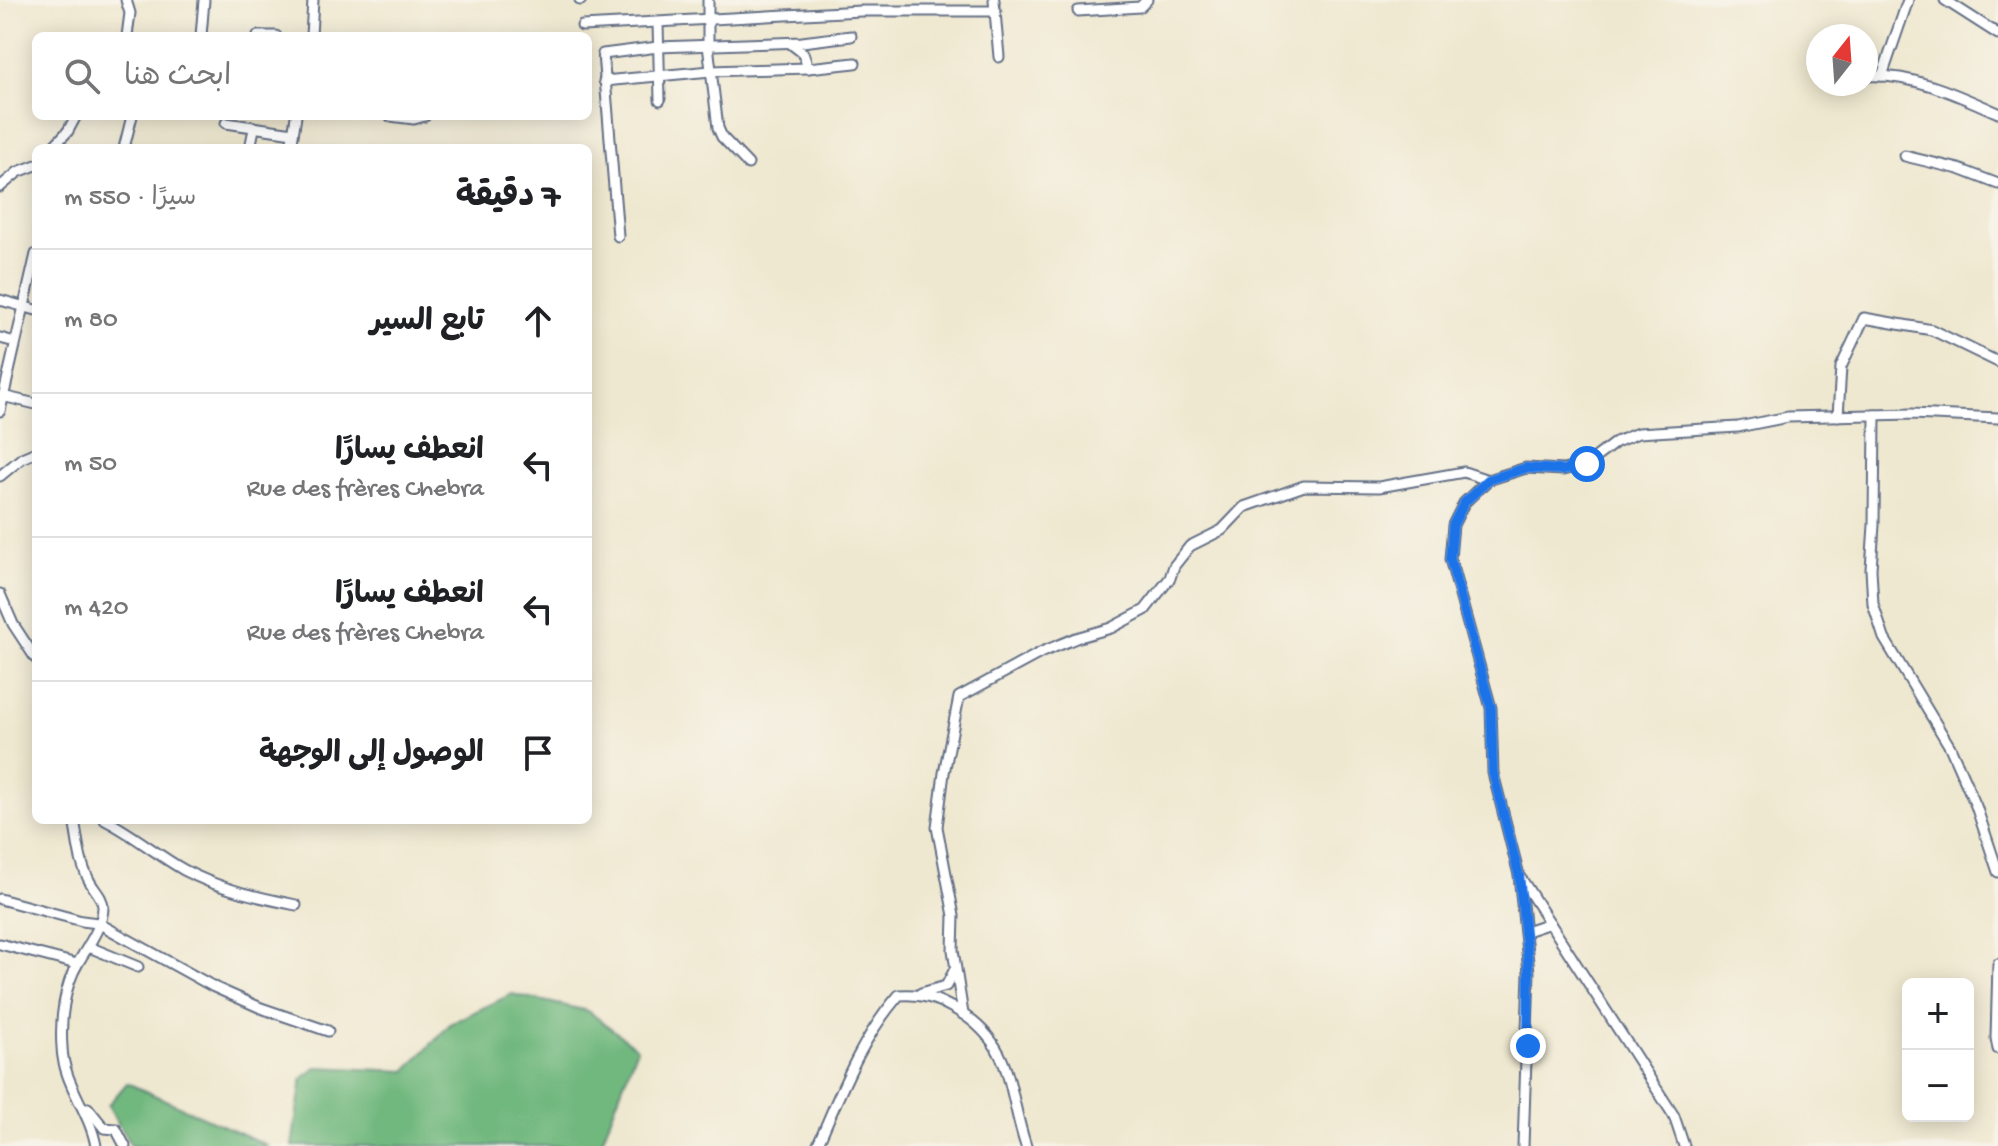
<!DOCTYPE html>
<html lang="ar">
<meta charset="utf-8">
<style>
body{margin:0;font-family:"Gochi Hand","Playpen Sans Arabic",sans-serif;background:#f2f2f2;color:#202124;direction:rtl}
.controls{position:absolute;right:24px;bottom:24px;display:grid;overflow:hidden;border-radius:12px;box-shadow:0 4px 20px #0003}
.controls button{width:72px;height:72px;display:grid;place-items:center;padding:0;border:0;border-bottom:2px solid #e0e0e0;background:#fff;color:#202124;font:40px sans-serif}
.compass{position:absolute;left:1806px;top:24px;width:72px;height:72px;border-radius:50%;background:#fff;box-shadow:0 4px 20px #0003;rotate:17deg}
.stop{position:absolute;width:24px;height:24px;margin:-18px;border:6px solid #1a73e8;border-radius:50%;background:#fff}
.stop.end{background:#1a73e8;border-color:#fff;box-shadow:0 2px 8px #0008}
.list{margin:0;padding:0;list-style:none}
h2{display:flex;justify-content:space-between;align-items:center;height:104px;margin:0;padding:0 32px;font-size:34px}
h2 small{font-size:26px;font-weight:400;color:#757577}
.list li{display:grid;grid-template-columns:52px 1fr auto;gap:24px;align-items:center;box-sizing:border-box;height:144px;padding:0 32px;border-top:2px solid #e0e0e0}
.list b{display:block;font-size:30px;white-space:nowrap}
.list p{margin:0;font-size:26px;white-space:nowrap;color:#757577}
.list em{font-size:26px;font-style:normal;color:#757577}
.icon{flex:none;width:44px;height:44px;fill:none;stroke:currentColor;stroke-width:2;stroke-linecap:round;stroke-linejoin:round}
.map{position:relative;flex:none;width:1998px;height:1146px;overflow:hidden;direction:ltr}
.search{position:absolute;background:#fff;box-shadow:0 4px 20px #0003;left:32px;top:32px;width:560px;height:88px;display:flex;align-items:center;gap:20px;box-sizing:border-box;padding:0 28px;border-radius:12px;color:#757577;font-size:30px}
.panel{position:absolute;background:#fff;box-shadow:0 4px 20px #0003;left:32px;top:144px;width:560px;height:680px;border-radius:12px;direction:rtl}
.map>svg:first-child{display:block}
</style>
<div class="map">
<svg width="1998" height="1146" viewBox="0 0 1998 1146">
<rect width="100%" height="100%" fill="#f7f3e8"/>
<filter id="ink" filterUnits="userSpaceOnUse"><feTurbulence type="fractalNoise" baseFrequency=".0125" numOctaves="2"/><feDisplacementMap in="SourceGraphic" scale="16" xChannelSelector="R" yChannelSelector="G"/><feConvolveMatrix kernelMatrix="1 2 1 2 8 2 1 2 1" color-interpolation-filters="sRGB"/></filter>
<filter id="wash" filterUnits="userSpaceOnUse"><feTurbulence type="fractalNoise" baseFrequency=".006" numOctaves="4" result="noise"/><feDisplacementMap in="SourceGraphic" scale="32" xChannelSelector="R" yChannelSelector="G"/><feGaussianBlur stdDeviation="1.8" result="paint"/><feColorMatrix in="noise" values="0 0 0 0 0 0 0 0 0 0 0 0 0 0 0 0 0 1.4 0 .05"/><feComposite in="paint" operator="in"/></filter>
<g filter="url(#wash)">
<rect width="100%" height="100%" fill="#efe8d0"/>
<!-- forest -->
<g fill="#71b87e" stroke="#46746e" stroke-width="2">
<polygon points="512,994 588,1011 637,1048 600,1146 292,1146 302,1079 317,1067 406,1071 451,1023"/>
<polygon points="127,1083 269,1146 131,1146 108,1105"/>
</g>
</g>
<g filter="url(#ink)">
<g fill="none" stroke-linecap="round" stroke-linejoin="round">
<!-- minor casing -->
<g stroke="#657086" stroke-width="13">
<g id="minor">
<polyline points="126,0 130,13 127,36"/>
<polyline points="580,0 581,0"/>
<polyline points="708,0 708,45 718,128 722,137 748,164"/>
<polyline points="994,0 999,57"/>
<polyline points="1945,0 1998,34"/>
<polyline points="1078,11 1140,7 1147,0"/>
<polyline points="658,24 660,100"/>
<polyline points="582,26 861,11 996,11"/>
<polyline points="201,36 204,0"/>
<polyline points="258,36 276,36"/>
<polyline points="311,36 313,0"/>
<polyline points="790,43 803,53 808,68"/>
<path d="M1866,76C1911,73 1958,95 1998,113"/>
<polyline points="1882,76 1908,0"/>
<polyline points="604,81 711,71 808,68 855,63"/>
<polyline points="390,116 414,119 425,116"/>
<polyline points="226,123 293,133"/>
<polyline points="52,148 68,131 76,116"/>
<polyline points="124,148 132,116"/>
<polyline points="250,148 254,129"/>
<polyline points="291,148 296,116"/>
<polyline points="1905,156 1959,169 1998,184"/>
<polyline points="0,187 18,172 36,165"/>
<polyline points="618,236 603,54 658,47 802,42 851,36"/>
<polyline points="0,300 36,310"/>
<polyline points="0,338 15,342"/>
<polyline points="2,396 36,404"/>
<polyline points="0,411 36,254"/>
<polyline points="1875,415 1874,525 1871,569 1873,604 1884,638 1950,747 1976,806 1998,872"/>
<polyline points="1838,416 1841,367 1864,318 1932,330 1998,362"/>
<polyline points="0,476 22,458 36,452"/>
<polyline points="1488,480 1464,503 1453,525 1450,559 1491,708 1493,773 1519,875 1529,972 1523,1146"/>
<polyline points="0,594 13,624 36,659"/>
<path d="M74,820C78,840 79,862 89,880C93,889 103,897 103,907C103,926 87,947 78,963C64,986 60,1021 62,1047C63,1084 90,1111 96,1146"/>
<path d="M105,820C133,834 157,855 184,870C219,889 257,897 296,905"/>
<polyline points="1522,880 1674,1116 1684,1146"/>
<polyline points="0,899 82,921 98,923 214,987 261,1008 328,1031"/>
<polyline points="1526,931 1550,923"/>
<polyline points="0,944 77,964"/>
<polyline points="89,947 138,967"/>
<polyline points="1998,964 1996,1038 1998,1049"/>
<polyline points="921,993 946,986 955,969"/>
<polyline points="963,1014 953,950 954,916 937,827 944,773 959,697 1042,652 1076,638 1111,628 1145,610 1170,578 1174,566 1190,546 1222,530 1244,507 1304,486 1379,487 1464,472 1488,480 1526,468 1563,470 1587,464 1616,442 1638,433 1738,427 1788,417 1912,414 1998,418"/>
<polyline points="88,1108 104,1128 116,1129 125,1146"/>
<path d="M817,1146C841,1092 860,1040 899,995C922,993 938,999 958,1011C1015,1046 1007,1090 1026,1146"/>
</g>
</g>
<!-- minor -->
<use href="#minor" stroke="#fff" stroke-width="9"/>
</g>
</g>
<g fill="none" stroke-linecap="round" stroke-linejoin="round" filter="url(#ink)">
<!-- route -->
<polyline stroke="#1a73e8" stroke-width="10" points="1528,1046 1529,972 1519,875 1493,773 1491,708 1450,559 1453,525 1464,503 1488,480 1526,468 1563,470 1587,464"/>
</g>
</svg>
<div class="controls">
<button>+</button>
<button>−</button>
</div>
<svg class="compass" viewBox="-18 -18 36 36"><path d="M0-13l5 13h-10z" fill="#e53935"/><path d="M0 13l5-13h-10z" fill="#757577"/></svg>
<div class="stop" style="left:1587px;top:464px"></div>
<div class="stop end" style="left:1528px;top:1046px"></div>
<div class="search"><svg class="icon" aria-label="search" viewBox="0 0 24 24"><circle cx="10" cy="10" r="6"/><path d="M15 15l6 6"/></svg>ابحث هنا</div>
<section class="panel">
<h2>7 دقيقة<small>سيرًا · 550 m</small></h2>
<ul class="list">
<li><svg class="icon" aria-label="ahead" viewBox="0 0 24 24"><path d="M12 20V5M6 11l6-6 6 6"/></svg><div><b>تابع السير</b></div><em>80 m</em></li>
<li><svg class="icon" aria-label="left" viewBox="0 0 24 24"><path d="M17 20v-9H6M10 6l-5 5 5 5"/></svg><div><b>انعطف يسارًا</b><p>Rue des frères Chebra</p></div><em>50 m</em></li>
<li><svg class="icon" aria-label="left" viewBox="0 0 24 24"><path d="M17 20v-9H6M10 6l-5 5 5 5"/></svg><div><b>انعطف يسارًا</b><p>Rue des frères Chebra</p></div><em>420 m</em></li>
<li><svg class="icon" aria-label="arrive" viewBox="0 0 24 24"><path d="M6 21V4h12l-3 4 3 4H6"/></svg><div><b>الوصول إلى الوجهة</b></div></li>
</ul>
</section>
</div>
